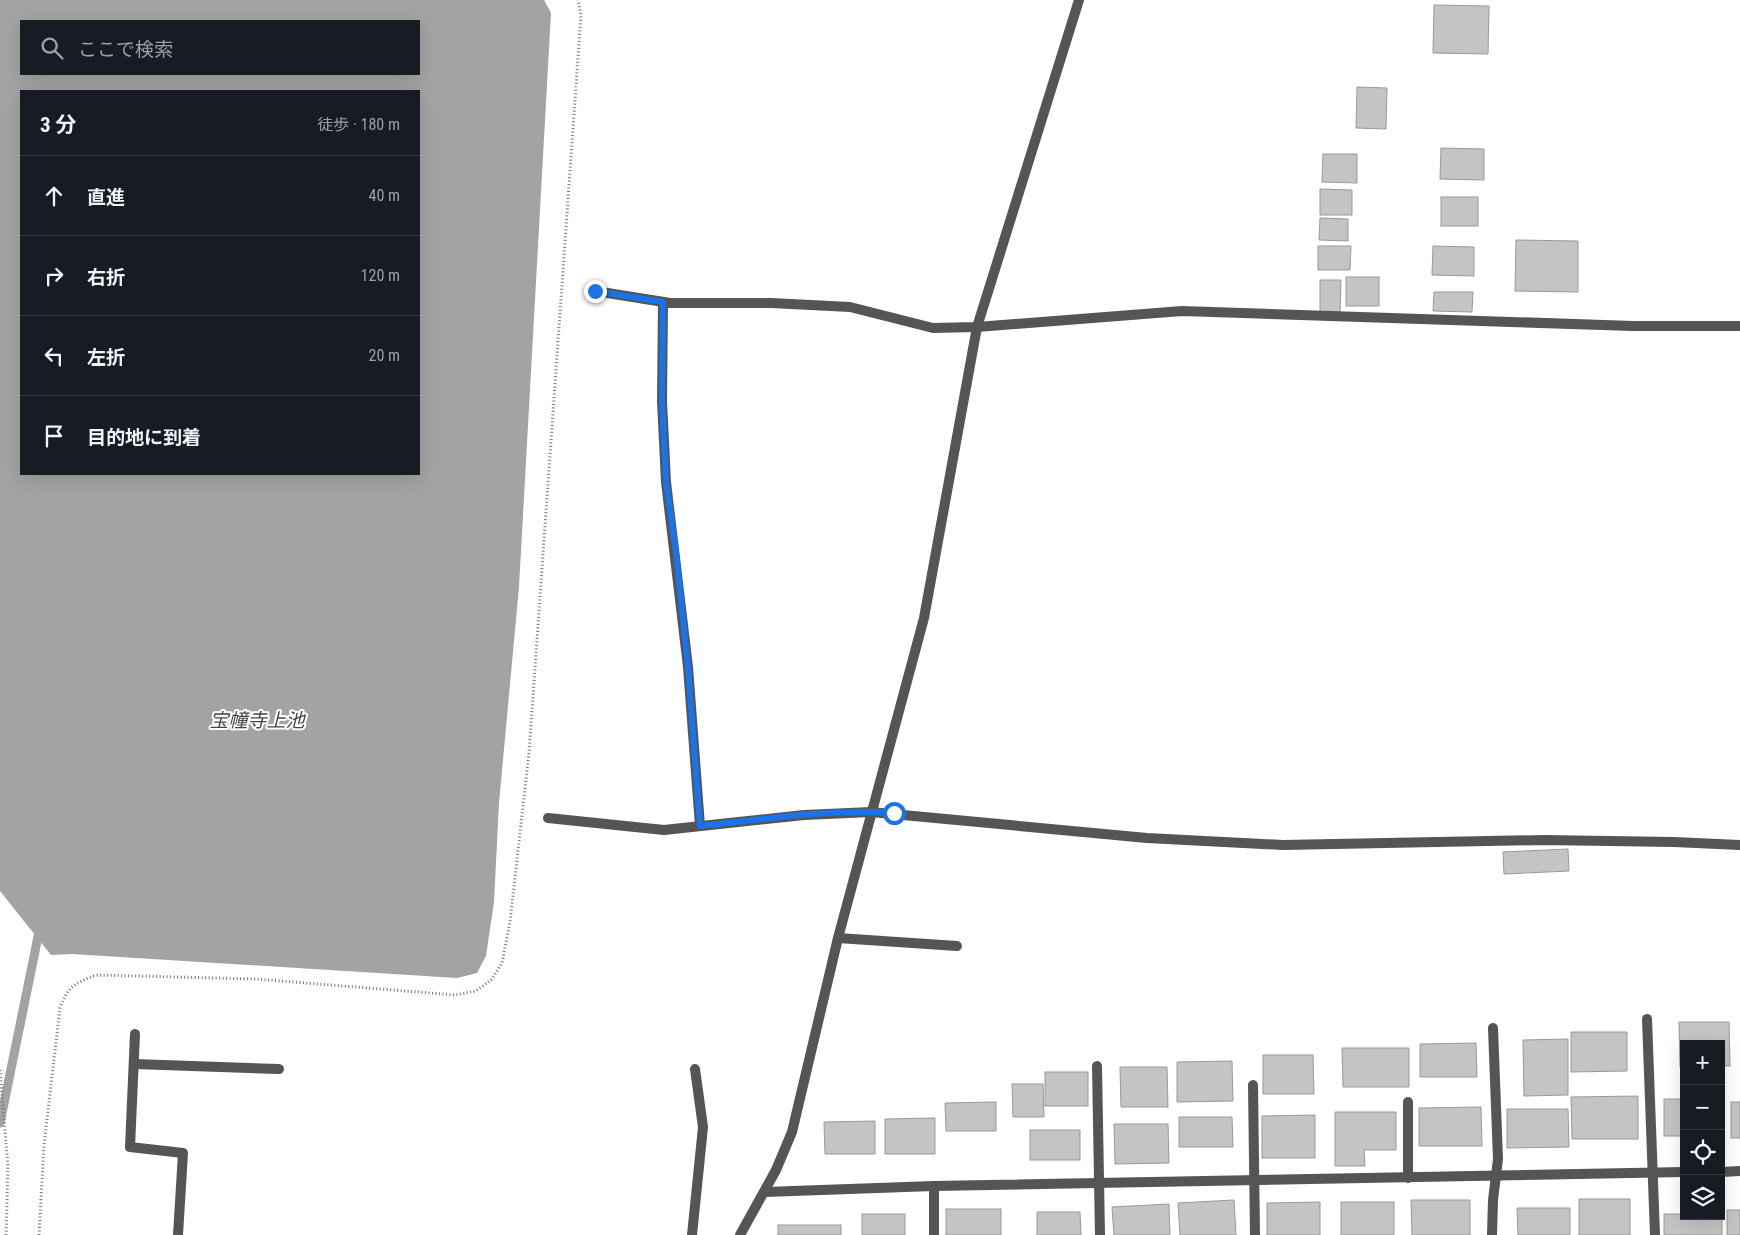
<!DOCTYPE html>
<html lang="ja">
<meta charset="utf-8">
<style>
body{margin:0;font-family:"Roboto Condensed","Noto Sans JP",sans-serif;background:#20242c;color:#f1f3f6}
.controls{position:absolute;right:15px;bottom:15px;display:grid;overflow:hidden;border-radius:0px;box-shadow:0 5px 20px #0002}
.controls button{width:45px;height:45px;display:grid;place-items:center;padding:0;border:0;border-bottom:1px solid #363941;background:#171b24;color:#f1f3f6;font:25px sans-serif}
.stop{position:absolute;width:15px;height:15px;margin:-11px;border:4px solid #1a73e8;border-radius:50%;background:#fff}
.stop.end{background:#1a73e8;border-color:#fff;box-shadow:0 1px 5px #0008}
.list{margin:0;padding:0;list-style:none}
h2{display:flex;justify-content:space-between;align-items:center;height:65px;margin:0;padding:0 20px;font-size:21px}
h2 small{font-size:16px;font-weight:400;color:#9ea1a6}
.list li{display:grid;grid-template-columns:32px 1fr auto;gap:15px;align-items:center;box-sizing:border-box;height:80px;padding:0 20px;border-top:1px solid #363941}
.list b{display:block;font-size:19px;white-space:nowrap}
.list em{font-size:16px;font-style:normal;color:#9ea1a6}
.icon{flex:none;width:28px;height:28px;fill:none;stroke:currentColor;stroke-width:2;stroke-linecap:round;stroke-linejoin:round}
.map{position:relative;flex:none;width:1740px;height:1235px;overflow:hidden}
.search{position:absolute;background:#171b24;box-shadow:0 5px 20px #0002;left:20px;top:20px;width:400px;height:55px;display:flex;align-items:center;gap:12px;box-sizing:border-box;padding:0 18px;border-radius:0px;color:#9ea1a6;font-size:19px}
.panel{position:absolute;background:#171b24;box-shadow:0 5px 20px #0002;left:20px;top:90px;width:400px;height:385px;border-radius:0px}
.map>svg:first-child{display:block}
</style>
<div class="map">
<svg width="1740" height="1235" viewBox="0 0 1740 1235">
<rect width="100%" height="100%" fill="#fff"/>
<!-- water -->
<path fill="#a3a3a3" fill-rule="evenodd" d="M0,0H544L551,13L519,587L499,803L494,902L486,956L477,973L457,978L72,954L51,955L0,891ZM21,21H419V74H21ZM21,91H419V474H21Z"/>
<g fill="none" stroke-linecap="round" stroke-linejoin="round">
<!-- stream -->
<polyline stroke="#a3a3a3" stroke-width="9" points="0,1123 40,927"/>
</g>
<!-- building -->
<g fill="#c4c4c4" stroke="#999">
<polygon points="1434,5 1489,6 1488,54 1433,53"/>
<polygon points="1357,87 1387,88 1386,129 1356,128"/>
<polygon points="1441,148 1484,149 1484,180 1440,179"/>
<polygon points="1323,154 1357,154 1357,183 1322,182"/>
<polygon points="1320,189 1352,190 1352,215 1320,215"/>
<rect x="1441" y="197" width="37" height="29"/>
<polygon points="1320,218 1348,219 1348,241 1319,240"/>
<polygon points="1516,240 1578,241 1578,292 1515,291"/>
<polygon points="1318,246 1351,246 1350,270 1318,270"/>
<polygon points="1433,246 1474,247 1474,276 1432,275"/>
<rect x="1346" y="277" width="33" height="29"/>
<polygon points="1320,280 1341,280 1340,314 1320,313"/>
<polygon points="1434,292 1473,292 1472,312 1433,311"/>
<polygon points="1568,849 1569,871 1504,874 1503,852"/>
<polygon points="1679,1022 1729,1022 1730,1066 1721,1066 1721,1044 1684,1044 1684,1067 1680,1067"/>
<polygon points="1571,1032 1627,1032 1627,1071 1571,1072"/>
<polygon points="1568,1039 1568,1095 1524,1096 1523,1040"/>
<polygon points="1476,1043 1477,1077 1420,1077 1420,1044"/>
<polygon points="1342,1048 1409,1048 1409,1087 1343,1087"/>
<polygon points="1263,1055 1313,1055 1314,1094 1263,1094"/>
<polygon points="1232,1061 1233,1101 1177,1102 1177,1062"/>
<polygon points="1120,1067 1167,1067 1168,1107 1121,1107"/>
<rect x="1045" y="1072" width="43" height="34"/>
<polygon points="1012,1084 1043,1084 1044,1117 1013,1117"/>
<polygon points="1638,1096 1638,1139 1572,1139 1571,1097"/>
<rect x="1664" y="1099" width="20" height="37"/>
<polygon points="996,1102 996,1131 946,1131 945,1103"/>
<rect x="1731" y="1102" width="9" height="36"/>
<polygon points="1481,1107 1482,1146 1419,1146 1419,1108"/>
<polygon points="1507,1109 1568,1109 1569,1147 1507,1148"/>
<polygon points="1335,1112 1396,1112 1396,1150 1364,1150 1365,1166 1335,1166"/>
<polygon points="1315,1115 1315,1158 1262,1158 1262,1116"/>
<polygon points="1179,1117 1232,1117 1233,1147 1179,1147"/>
<polygon points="935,1118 935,1154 885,1154 885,1119"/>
<polygon points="875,1121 875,1154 825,1154 824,1122"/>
<polygon points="1114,1124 1168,1124 1169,1163 1115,1164"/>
<rect x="1030" y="1130" width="50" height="30"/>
<rect x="1579" y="1199" width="51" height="36"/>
<polygon points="1234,1200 1236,1235 1180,1235 1178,1203"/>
<polygon points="1411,1200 1470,1200 1470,1235 1412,1235"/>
<polygon points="1320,1202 1320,1235 1267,1235 1267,1203"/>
<rect x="1341" y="1202" width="53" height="33"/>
<polygon points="1169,1204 1170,1235 1114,1235 1112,1207"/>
<polygon points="1517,1208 1570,1208 1570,1235 1518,1235"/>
<rect x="946" y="1209" width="55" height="26"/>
<rect x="1727" y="1210" width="13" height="25"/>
<polygon points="1037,1212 1080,1212 1081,1235 1037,1235"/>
<rect x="862" y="1214" width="43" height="21"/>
<polygon points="1664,1214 1684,1214 1684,1216 1721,1216 1722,1214 1722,1235 1664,1235"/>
<rect x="778" y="1225" width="63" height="10"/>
</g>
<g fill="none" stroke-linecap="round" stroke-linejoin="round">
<!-- path -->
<g stroke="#777" stroke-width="3" stroke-dasharray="1 2.5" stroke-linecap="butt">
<polyline points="0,1070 8,1167 6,1235"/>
<path d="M39,1235L44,1145L60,1008C68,986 75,983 96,975L256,979L455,995L476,991L491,980L502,963L510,922L529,753L581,15L578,0"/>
</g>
<!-- minor -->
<g stroke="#555" stroke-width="10">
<polyline points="595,291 670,303 771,303 850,307 933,328 977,327 1182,311 1633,326 1740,326"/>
<polyline points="663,302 662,401 666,482 688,667 700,826"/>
<polyline points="548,818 664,830 804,815 871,812 1147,838 1283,845 1544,840 1674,842 1740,845"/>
<polyline points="838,938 957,946"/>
<polyline points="1647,1019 1655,1235"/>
<polyline points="135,1034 130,1147 183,1153 178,1235"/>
<polyline points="134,1064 279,1069"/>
<polyline points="1097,1066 1100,1235"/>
<polyline points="1253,1085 1255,1235"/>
<polyline points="1408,1102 1408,1178"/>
<polyline points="1721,1172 1740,1171"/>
<polyline points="934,1186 934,1235"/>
<polyline points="765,1192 934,1186 1684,1172"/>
<polyline points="692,1235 703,1127 695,1069"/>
<polyline points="740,1235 776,1170 792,1132 838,938 924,618 977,327 1079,0"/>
<polyline points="1492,1235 1493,1200 1498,1159 1493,1028"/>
</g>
</g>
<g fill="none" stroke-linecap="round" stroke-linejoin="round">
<!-- route -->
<path stroke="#1a73e8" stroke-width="6" d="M595,291L663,302L662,401L666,482L676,552L688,667L700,826C764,819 830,809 894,813"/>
</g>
<g text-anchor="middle" stroke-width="4" stroke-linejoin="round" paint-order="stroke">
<!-- water labels -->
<g font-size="19" font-style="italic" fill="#444" stroke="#fff">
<text x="257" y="727">宝幢寺上池</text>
</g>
</g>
</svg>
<div class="controls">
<button>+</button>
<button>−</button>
<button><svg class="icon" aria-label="locate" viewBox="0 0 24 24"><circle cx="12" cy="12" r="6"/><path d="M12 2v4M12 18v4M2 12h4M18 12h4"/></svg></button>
<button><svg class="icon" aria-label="layers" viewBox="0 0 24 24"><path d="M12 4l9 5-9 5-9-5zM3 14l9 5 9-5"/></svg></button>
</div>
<div class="stop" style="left:894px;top:813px"></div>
<div class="stop end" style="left:595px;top:291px"></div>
<div class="search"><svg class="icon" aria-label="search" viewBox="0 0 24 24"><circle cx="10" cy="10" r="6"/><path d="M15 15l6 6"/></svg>ここで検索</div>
<section class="panel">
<h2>3 分<small>徒歩 · 180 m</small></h2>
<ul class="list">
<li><svg class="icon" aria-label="ahead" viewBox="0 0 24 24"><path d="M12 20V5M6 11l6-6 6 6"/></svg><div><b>直進</b></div><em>40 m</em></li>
<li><svg class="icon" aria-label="right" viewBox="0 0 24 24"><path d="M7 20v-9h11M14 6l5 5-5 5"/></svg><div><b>右折</b></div><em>120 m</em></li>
<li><svg class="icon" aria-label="left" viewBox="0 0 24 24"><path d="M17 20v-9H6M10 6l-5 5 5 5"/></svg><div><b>左折</b></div><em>20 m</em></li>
<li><svg class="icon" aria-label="arrive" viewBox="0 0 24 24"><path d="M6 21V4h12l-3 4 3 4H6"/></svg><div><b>目的地に到着</b></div></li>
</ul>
</section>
</div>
